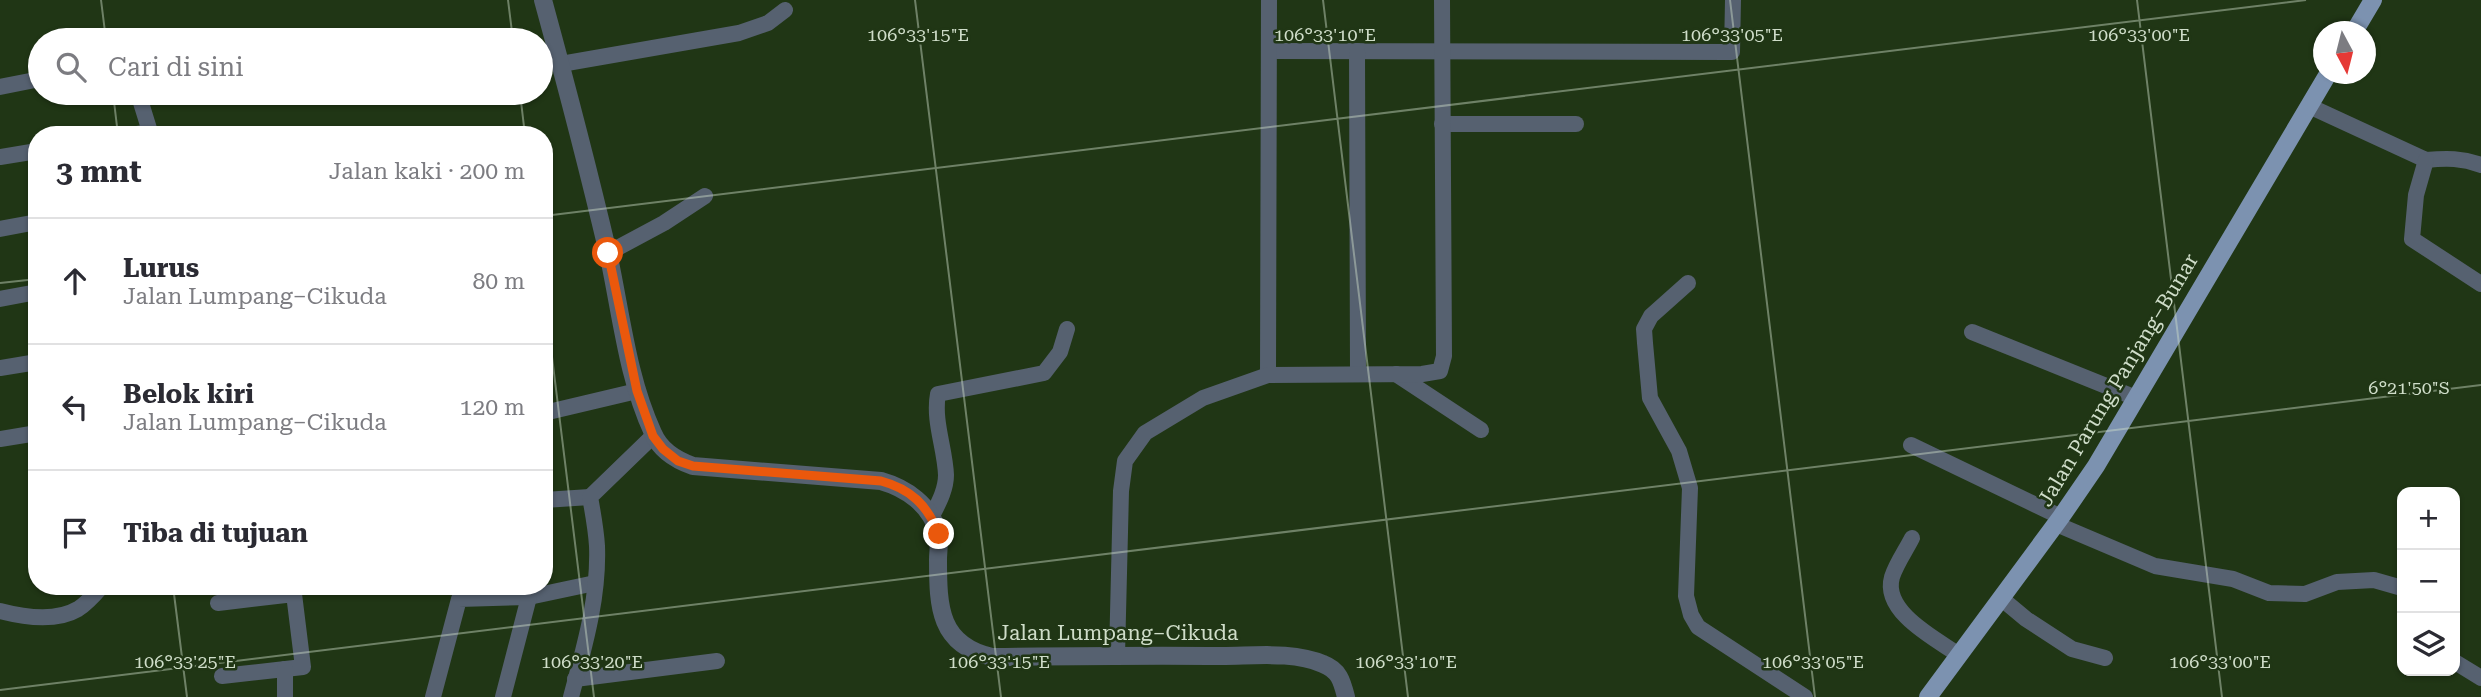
<!DOCTYPE html>
<html lang="id">
<meta charset="utf-8">
<style>
body{margin:0;font-family:"Roboto Serif",serif;background:#f2f2f3;color:#2b2b33}
.controls{position:absolute;right:21px;bottom:21px;display:grid;overflow:hidden;border-radius:14px;box-shadow:0 2px 5px #0004}
.controls button{width:63px;height:63px;display:grid;place-items:center;padding:0;border:0;border-bottom:2px solid #e1e1e2;background:#fff;color:#2b2b33;font:35px sans-serif}
.compass{position:absolute;left:2313px;top:21px;width:63px;height:63px;border-radius:50%;background:#fff;box-shadow:0 2px 5px #0004;rotate:173deg}
.stop{position:absolute;width:21px;height:21px;margin:-16px;border:5px solid #ea580c;border-radius:50%;background:#fff}
.stop.end{background:#ea580c;border-color:#fff;box-shadow:0 2px 7px #0008}
.list{margin:0;padding:0;list-style:none}
h2{display:flex;justify-content:space-between;align-items:center;height:91px;margin:0;padding:0 28px;font-size:30px}
h2 small{font-size:23px;font-weight:400;color:#7c7c81}
.list li{display:grid;grid-template-columns:46px 1fr auto;gap:21px;align-items:center;box-sizing:border-box;height:126px;padding:0 28px;border-top:2px solid #e1e1e2}
.list b{display:block;font-size:26px;white-space:nowrap}
.list p{margin:0;font-size:23px;white-space:nowrap;color:#7c7c81}
.list em{font-size:23px;font-style:normal;color:#7c7c81}
.icon{flex:none;width:38px;height:38px;fill:none;stroke:currentColor;stroke-width:2;stroke-linecap:round;stroke-linejoin:round}
.map{position:relative;flex:none;width:2481px;height:697px;overflow:hidden}
.search{position:absolute;background:#fff;box-shadow:0 2px 5px #0004;left:28px;top:28px;width:525px;height:77px;display:flex;align-items:center;gap:18px;box-sizing:border-box;padding:0 24px;border-radius:38px;color:#7c7c81;font-size:26px}
.panel{position:absolute;background:#fff;box-shadow:0 2px 5px #0004;left:28px;top:126px;width:525px;height:469px;border-radius:28px}
.map>svg:first-child{display:block}
</style>
<div class="map">
<svg width="2481" height="697" viewBox="0 0 2481 697">
<rect width="100%" height="100%" fill="#203615"/>
<g fill="none" stroke-linecap="round" stroke-linejoin="round">
<!-- minor -->
<g stroke="#566170" stroke-width="16">
<polyline points="1270,51 1732,52 1733,0"/>
<polyline points="1357,51 1358,374"/>
<polyline points="561,64 739,33 768,23 785,10"/>
<polyline points="0,87 40,79"/>
<polyline points="138,93 151,135"/>
<path d="M2309,106L2426,160C2447,158 2462,158 2481,165"/>
<polyline points="1442,124 1576,124"/>
<polyline points="131,135 150,132"/>
<polyline points="0,157 37,151"/>
<polyline points="2426,160 2416,195 2412,239 2481,284"/>
<polyline points="0,229 37,222"/>
<polyline points="608,253 664,223 705,196"/>
<polyline points="1688,283 1651,316 1644,329 1645,343 1650,398 1679,451 1690,488 1686,596 1691,615 1698,627 1805,697"/>
<polyline points="0,299 37,292"/>
<polyline points="1972,332 2136,398"/>
<polyline points="0,368 37,362"/>
<polyline points="1396,374 1481,430"/>
<polyline points="1268,375 1269,0"/>
<polyline points="544,413 637,391"/>
<polyline points="0,439 37,433"/>
<polyline points="1911,445 2061,517"/>
<polyline points="544,500 590,497"/>
<path d="M932,516C938,504 946,490 946,475C945,448 933,421 938,394L1044,373L1060,352L1067,329"/>
<polyline points="2056,524 2155,566 2233,579 2269,593 2305,594 2337,582 2374,580 2402,588"/>
<path d="M1912,538C1906,550 1896,564 1892,577C1882,612 1936,639 1959,655"/>
<polyline points="2002,599 2026,619 2072,649 2105,658"/>
<polyline points="218,603 294,594 303,667 222,676"/>
<path d="M0,611C23,617 56,622 78,609C86,604 96,593 102,586"/>
<polyline points="1117,655 1121,491 1125,461 1145,433 1203,398 1268,375 1422,374 1440,371 1444,356 1442,0"/>
<polyline points="2455,662 2481,678"/>
<polyline points="575,679 717,661"/>
<polyline points="285,697 285,669"/>
<polyline points="433,697 459,599 529,597 595,583"/>
<polyline points="503,697 529,597"/>
<path d="M571,697C584,648 599,598 597,546C596,530 593,513 590,497L653,436"/>
</g>
<!-- tertiary -->
<path stroke="#566170" stroke-width="18" d="M543,0C566,84 588,168 608,253C621,312 627,377 653,433C660,450 676,460 693,466L881,481C906,488 931,505 938,533C940,541 938,551 938,560C938,607 939,645 992,657C1069,656 1146,655 1222,656C1254,656 1294,651 1323,664C1339,670 1342,681 1346,697"/>
<!-- primary -->
<g stroke="#7c92b0" stroke-width="18">
<polyline points="2354,32 2373,0"/>
<polyline points="1928,697 2061,517 2096,466 2328,74"/>
</g>
</g>
<g fill="none" stroke-linecap="round" stroke-linejoin="round">
<!-- route -->
<path stroke="#ea580c" stroke-width="9" d="M608,253L637,391L653,436L663,449L678,461L693,466L881,481C911,489 927,505 939,534"/>
</g>
<!-- ticks -->
<path fill="none" stroke="#cfddc9" stroke-width="2" stroke-opacity="0.45" d="M101,0L106,40M508,0L513,40M915,0L1001,697M1323,0L1408,697M1730,0L1815,697M2137,0L2222,697M113,93L118,135M520,93L525,135M544,216L2306,0M0,283L37,279M544,292L594,697M173,586L187,697M0,690L2481,385"/>
<g text-anchor="middle" stroke-width="5" stroke-linejoin="round" paint-order="stroke">
<!-- street labels -->
<g font-size="21" fill="#cfddc9" stroke="#203615">
<text transform="translate(2118 380) rotate(-59)" y="7">Jalan Parung Panjang–Bunar</text>
<text x="1118" y="640">Jalan Lumpang–Cikuda</text>
</g>
</g>
<g font-size="18" text-anchor="middle" fill="#cfddc9" stroke="#203615" stroke-width="5" stroke-linejoin="round" paint-order="stroke">
<text x="918" y="41">106°33'15"E</text>
<text x="1325" y="41">106°33'10"E</text>
<text x="1732" y="41">106°33'05"E</text>
<text x="2139" y="41">106°33'00"E</text>
<text x="2409" y="394">6°21'50"S</text>
<text x="185" y="668">106°33'25"E</text>
<text x="592" y="668">106°33'20"E</text>
<text x="999" y="668">106°33'15"E</text>
<text x="1406" y="668">106°33'10"E</text>
<text x="1813" y="668">106°33'05"E</text>
<text x="2220" y="668">106°33'00"E</text>
</g>
</svg>
<div class="controls">
<button>+</button>
<button>−</button>
<button><svg class="icon" aria-label="layers" viewBox="0 0 24 24"><path d="M12 4l9 5-9 5-9-5zM3 14l9 5 9-5"/></svg></button>
</div>
<svg class="compass" viewBox="-18 -18 36 36"><path d="M0-13l5 13h-10z" fill="#e53935"/><path d="M0 13l5-13h-10z" fill="#7c7c81"/></svg>
<div class="stop" style="left:608px;top:253px"></div>
<div class="stop end" style="left:939px;top:534px"></div>
<div class="search"><svg class="icon" aria-label="search" viewBox="0 0 24 24"><circle cx="10" cy="10" r="6"/><path d="M15 15l6 6"/></svg>Cari di sini</div>
<section class="panel">
<h2>3 mnt<small>Jalan kaki · 200 m</small></h2>
<ul class="list">
<li><svg class="icon" aria-label="ahead" viewBox="0 0 24 24"><path d="M12 20V5M6 11l6-6 6 6"/></svg><div><b>Lurus</b><p>Jalan Lumpang–Cikuda</p></div><em>80 m</em></li>
<li><svg class="icon" aria-label="left" viewBox="0 0 24 24"><path d="M17 20v-9H6M10 6l-5 5 5 5"/></svg><div><b>Belok kiri</b><p>Jalan Lumpang–Cikuda</p></div><em>120 m</em></li>
<li><svg class="icon" aria-label="arrive" viewBox="0 0 24 24"><path d="M6 21V4h12l-3 4 3 4H6"/></svg><div><b>Tiba di tujuan</b></div></li>
</ul>
</section>
</div>
